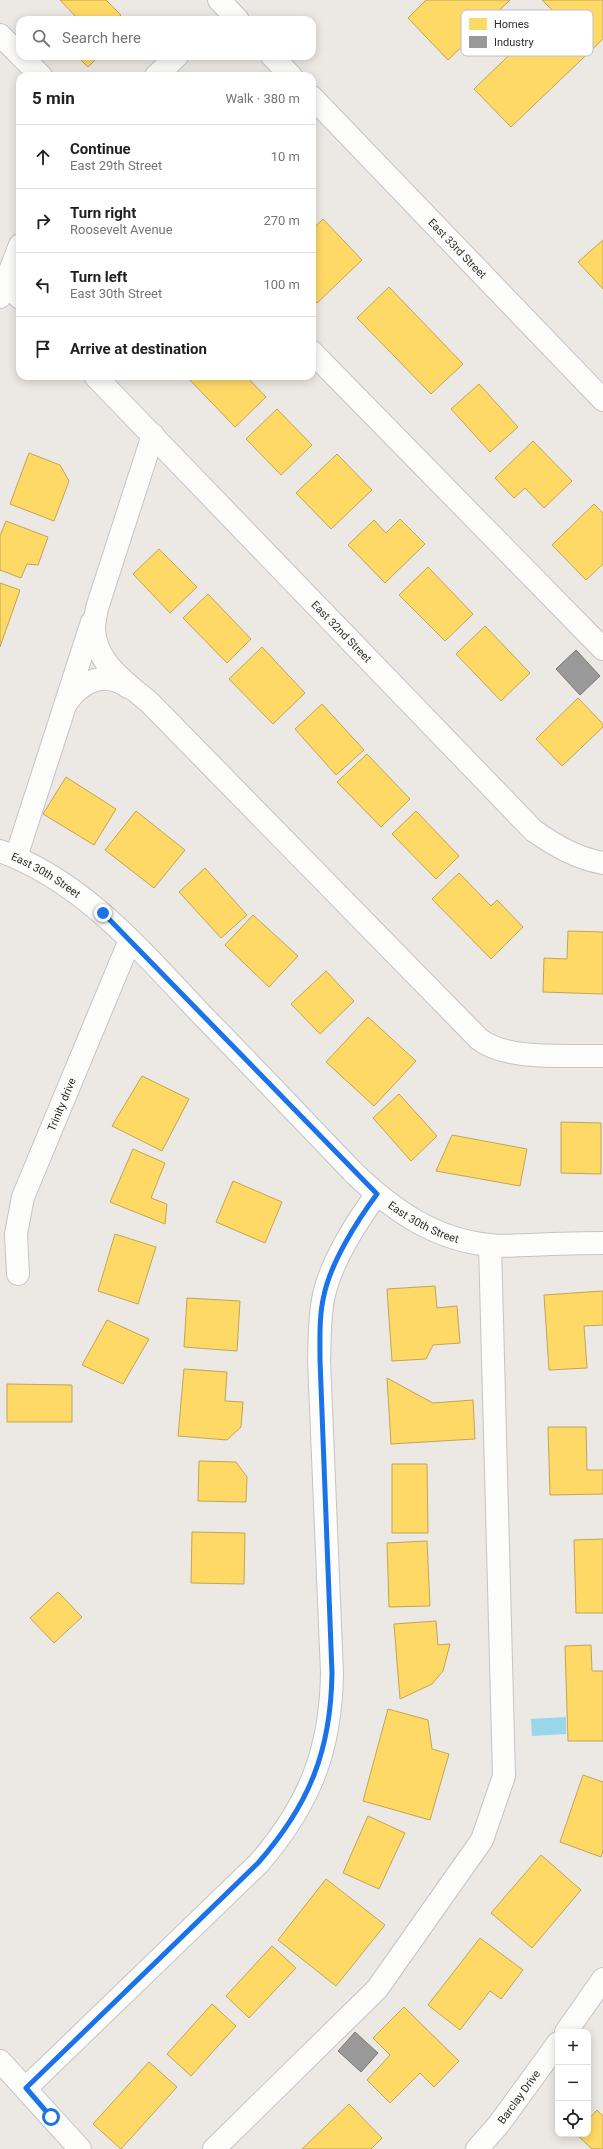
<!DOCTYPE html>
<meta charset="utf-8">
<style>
body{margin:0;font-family:Roboto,sans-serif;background:#f6f6f6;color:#202124}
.controls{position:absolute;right:12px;bottom:12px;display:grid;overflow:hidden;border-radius:8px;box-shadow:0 2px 10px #0003}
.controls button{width:36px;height:36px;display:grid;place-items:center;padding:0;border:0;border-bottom:1px solid #e0e0e0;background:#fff;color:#202124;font:20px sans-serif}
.stop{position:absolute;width:12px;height:12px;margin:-9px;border:3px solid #1a73e8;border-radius:50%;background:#fff}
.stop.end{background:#1a73e8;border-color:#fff;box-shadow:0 1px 4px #0008}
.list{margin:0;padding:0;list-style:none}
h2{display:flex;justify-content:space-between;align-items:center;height:52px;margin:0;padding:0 16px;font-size:17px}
h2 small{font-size:13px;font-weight:400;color:#757577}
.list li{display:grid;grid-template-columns:26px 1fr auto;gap:12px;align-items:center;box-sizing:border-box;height:64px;padding:0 16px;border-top:1px solid #e0e0e0}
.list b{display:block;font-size:15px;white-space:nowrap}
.list p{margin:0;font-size:13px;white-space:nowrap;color:#757577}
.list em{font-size:13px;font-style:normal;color:#757577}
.icon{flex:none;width:22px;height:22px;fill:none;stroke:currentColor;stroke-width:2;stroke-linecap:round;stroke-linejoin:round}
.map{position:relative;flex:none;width:603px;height:2149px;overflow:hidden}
.search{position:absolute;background:#fff;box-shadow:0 2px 10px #0003;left:16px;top:16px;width:300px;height:44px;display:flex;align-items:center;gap:10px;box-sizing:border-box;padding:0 14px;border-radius:12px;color:#757577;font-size:15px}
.panel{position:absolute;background:#fff;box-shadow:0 2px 10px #0003;left:16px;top:72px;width:300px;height:308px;border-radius:12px}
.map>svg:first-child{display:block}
</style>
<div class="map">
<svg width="603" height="2149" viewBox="0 0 603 2149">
<rect width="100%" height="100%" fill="#ece8e4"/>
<!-- water -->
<polygon fill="#99d6ec" points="566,1717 566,1734 532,1736 531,1719"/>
<!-- homes -->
<g fill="#ffd966" stroke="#c0a655">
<polygon points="60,0 106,0 121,15 115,20 79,20"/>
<polygon points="426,0 510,0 448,60 408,18"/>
<polygon points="542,0 603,0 603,39 511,127 474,89 554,12"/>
<polygon points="77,56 99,56 88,67"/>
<polygon points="323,219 362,260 317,303 312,298 312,230"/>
<polygon points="603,240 603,289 578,262"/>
<polygon points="389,287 463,364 431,394 357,318"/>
<polygon points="192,376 246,376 266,397 235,427 189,379"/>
<polygon points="479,384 518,427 490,452 451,409"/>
<polygon points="277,409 312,445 281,475 246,439"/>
<polygon points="533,441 572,481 544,508 525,488 514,498 495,478"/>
<polygon points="29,453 60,465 69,481 54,521 10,504"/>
<polygon points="337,454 372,490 331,529 296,493"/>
<polygon points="594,504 603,513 603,564 586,580 552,545"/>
<polygon points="400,519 425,544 385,583 348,545 374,520 386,533"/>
<polygon points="6,521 48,537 38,565 27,564 21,578 0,570 0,536"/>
<polygon points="159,549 197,587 170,613 133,574"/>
<polygon points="428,567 473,614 445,641 399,595"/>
<polygon points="0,583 20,590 0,647"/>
<polygon points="208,594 251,639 227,663 183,618"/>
<polygon points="485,626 530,673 501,701 456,654"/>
<polygon points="262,647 305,693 273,724 229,679"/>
<polygon points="578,698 603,724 603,727 562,766 536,739"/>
<polygon points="322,704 364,750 336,775 295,729"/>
<polygon points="367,754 410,799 381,827 337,782"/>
<polygon points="66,777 116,809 94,845 43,814"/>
<polygon points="136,811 185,850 154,888 105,850"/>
<polygon points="416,811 459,856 436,879 392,834"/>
<polygon points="205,868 247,915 221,938 179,892"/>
<polygon points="459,873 491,906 497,900 523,927 491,959 432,899"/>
<polygon points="253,915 298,956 269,987 225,945"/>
<polygon points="568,931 603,932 603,994 543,992 544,958 567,959"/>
<polygon points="326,971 354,1001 320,1034 291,1004"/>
<polygon points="368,1017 416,1061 374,1106 326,1062"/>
<polygon points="142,1076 189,1099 162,1151 112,1126"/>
<polygon points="399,1094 437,1136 411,1161 373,1118"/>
<polygon points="561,1122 601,1123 601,1174 561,1173"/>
<polygon points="452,1135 527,1149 520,1186 436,1171"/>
<polygon points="133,1149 165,1163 151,1198 167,1204 165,1224 110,1202"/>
<polygon points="233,1181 282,1202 265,1243 216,1222"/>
<polygon points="115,1234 156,1247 138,1304 98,1291"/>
<polygon points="435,1286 437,1308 457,1306 460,1343 433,1345 426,1359 392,1361 387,1289"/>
<polygon points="603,1291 603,1325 584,1326 587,1368 549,1370 544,1295"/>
<polygon points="187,1298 240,1301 237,1351 184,1347"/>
<polygon points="107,1320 149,1339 123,1384 82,1365"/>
<polygon points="184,1369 227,1372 225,1401 243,1402 241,1427 227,1440 178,1436"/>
<polygon points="387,1378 433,1403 473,1400 475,1439 391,1444"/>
<polygon points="7,1384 72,1385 72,1422 7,1422"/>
<polygon points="548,1427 586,1427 587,1470 603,1470 603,1494 550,1495"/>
<polygon points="199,1461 236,1462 247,1477 246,1502 198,1501"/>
<polygon points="392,1464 427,1464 428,1533 392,1533"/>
<polygon points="192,1532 245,1533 244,1584 191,1583"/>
<polygon points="603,1539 603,1613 576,1613 574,1540"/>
<polygon points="427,1541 430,1606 389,1607 387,1543"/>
<polygon points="58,1592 82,1617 54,1643 30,1618"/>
<polygon points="436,1621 438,1645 450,1644 443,1671 432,1684 400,1699 394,1624"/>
<polygon points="591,1645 592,1671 603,1671 603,1741 568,1741 565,1646"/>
<polygon points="388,1709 428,1720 432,1749 449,1754 430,1820 363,1801"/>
<polygon points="583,1775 603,1782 603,1851 601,1857 560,1842"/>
<polygon points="368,1816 405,1833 379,1889 343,1873"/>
<polygon points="541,1855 581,1890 532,1948 491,1913"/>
<polygon points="326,1879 385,1925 336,1986 278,1940"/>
<polygon points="480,1938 523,1970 501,1999 490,1991 460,2030 428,2005"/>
<polygon points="272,1946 296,1968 249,2018 226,1996"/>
<polygon points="212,2004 236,2026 191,2076 167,2054"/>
<polygon points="404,2007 459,2061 434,2087 420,2073 390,2103 367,2080 390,2055 373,2038"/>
<polygon points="149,2062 177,2087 121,2149 93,2124"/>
<polygon points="349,2104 382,2138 371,2149 302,2149"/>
<polygon points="597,2110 603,2116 603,2149 592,2149 576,2134 588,2134 588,2120"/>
</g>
<!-- industry -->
<g fill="#999" stroke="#797979">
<polygon points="576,650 600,676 580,695 556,669"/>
<polygon points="355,2032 378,2053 361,2072 338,2051"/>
</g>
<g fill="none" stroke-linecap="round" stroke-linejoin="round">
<!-- minor casing -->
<g stroke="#c5c4c5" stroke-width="24">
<g id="minor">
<polyline points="219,0 238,20"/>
<polyline points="0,35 20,55"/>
<polyline points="21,56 41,76"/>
<polyline points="272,56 291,76"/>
<polyline points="156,76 177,56"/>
<path id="s1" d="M312,97L603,400"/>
<polyline points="0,277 20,298"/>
<polyline points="0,297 20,245"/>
<polyline points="312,352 603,649"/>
<path id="s2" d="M95,376L534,831C556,846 576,858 603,863"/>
<path d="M153,435L97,608C96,615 94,622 94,629C95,663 127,683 150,703L479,1039C507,1061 567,1055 603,1056"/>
<path d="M67,702C82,681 105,670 128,687"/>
<path id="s3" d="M0,851C85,882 143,953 203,1016C254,1068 304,1121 355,1174C393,1210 435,1240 490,1245C502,1247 514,1245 526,1245C552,1244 577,1243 603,1243"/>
<polyline points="16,857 92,622"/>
<path id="s4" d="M18,1274L16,1234L23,1197L130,940"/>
<polyline points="566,2032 603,1979"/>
<polyline points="0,2061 80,2149"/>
<path d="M26,2088L259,1863C309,1805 331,1751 332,1673L319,1360C320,1338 319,1316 324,1295C331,1262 357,1221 377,1194"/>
<polyline points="214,2149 377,1989 482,1840 504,1776 490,1245"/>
<path id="s5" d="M477,2149L499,2124L558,2043"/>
</g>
</g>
<!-- minor -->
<use href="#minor" stroke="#fcfcfb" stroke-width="22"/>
</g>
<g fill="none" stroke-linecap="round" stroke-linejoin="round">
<!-- route -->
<path stroke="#1a73e8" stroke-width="5" d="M51,2117L26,2088L258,1863C309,1805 331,1751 332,1673L320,1360C320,1338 319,1316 324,1295C331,1262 357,1221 377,1194L103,913"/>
</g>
<g text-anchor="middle" stroke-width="4" stroke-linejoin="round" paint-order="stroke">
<!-- street labels -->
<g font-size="11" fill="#2e2e2e" stroke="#fff">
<text dy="4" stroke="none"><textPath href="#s1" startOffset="210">East 33rd Street</textPath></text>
<text dy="4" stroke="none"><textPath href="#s2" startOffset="355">East 32nd Street</textPath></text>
<text dy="4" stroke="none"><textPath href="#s3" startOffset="52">East 30th Street</textPath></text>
<text dy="4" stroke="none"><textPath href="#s4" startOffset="178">Trinity drive</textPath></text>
<text dy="4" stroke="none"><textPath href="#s3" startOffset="568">East 30th Street</textPath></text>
<text dy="4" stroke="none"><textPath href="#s5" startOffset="67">Barclay Drive</textPath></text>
</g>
</g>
<!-- legend -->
<rect x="461" y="10" width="132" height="46" rx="6" fill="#fff" stroke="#c0c0c0" stroke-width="1"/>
<rect x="469" y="18" width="18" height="12" fill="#ffd966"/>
<rect x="469" y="36" width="18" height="12" fill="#999"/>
<g font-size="11" fill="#2e2e2e">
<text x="494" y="28">Homes</text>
<text x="494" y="46">Industry</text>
</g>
</svg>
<div class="controls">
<button>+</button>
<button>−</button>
<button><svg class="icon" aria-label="locate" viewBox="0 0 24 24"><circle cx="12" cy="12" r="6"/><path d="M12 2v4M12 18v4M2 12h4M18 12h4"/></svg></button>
</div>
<div class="stop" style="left:51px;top:2117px"></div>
<div class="stop end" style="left:103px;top:913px"></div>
<div class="search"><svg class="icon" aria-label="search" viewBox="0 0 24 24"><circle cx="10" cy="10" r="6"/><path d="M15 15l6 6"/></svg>Search here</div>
<section class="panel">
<h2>5 min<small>Walk · 380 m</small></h2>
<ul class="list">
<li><svg class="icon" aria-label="ahead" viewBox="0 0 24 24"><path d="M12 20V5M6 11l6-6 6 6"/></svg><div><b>Continue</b><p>East 29th Street</p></div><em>10 m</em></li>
<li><svg class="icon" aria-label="right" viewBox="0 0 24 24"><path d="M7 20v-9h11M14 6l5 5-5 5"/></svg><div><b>Turn right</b><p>Roosevelt Avenue</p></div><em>270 m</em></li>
<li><svg class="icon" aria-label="left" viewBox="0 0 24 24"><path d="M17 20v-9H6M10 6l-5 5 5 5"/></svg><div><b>Turn left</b><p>East 30th Street</p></div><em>100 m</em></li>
<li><svg class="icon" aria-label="arrive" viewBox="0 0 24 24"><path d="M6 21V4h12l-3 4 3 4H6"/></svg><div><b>Arrive at destination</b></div></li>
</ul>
</section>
</div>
